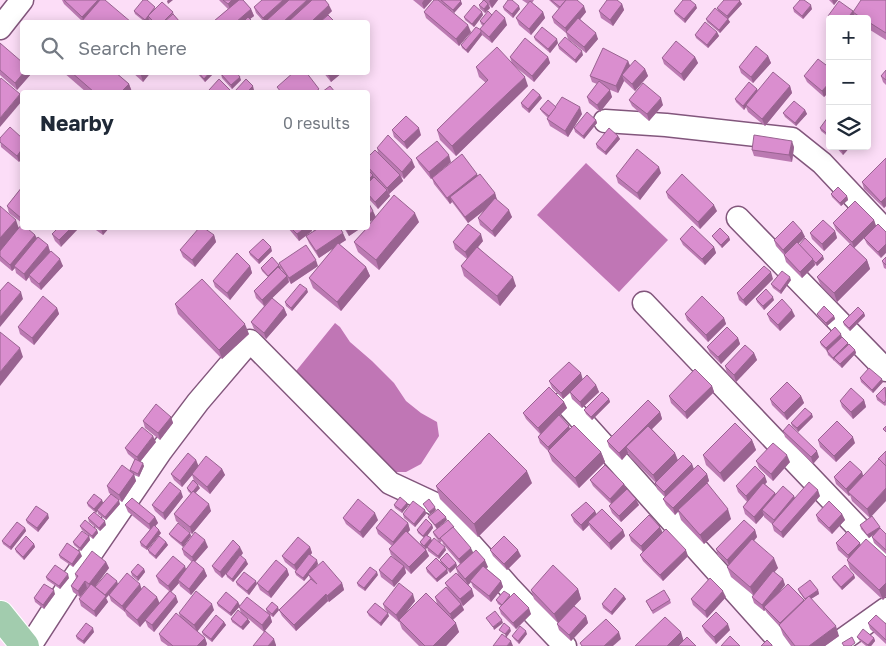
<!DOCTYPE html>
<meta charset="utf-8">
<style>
body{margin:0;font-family:"Golos Text",sans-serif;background:#f2f2f3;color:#1f2937}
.controls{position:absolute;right:15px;top:15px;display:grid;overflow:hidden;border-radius:5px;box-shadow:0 2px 12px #0003}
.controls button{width:45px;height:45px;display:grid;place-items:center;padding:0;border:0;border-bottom:1px solid #e0e1e3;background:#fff;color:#1f2937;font:25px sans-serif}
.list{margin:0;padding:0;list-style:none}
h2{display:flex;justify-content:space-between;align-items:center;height:65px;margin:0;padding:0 20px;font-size:21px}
h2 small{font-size:16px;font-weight:400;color:#747a83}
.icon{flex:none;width:28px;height:28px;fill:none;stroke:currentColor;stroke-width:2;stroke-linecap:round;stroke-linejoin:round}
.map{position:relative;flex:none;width:886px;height:646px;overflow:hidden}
.search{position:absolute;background:#fff;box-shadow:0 2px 12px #0003;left:20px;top:20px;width:350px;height:55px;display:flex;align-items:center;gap:12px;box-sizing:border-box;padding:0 18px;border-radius:5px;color:#747a83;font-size:19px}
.panel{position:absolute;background:#fff;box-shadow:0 2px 12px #0003;left:20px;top:90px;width:350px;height:140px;border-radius:5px}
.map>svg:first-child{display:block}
</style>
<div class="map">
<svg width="886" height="646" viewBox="0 0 886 646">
<rect width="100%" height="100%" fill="#fcddf7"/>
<!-- water -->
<g fill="#c076b5">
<polygon points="586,163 668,240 619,292 537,215"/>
<polygon points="335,323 340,327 350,342 372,361 394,383 406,401 421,413 437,422 439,436 421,464 406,472 388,472 292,376"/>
</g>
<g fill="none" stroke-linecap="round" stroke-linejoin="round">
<!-- minor casing -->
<g stroke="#82567c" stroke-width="25">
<g id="minor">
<polyline points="0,28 22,0"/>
<polyline points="605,121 666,125 792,139 822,163 886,231"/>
<polyline points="738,218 886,370"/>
<polyline points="644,303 886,557"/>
<polyline points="565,402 784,646"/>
<polyline points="30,646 68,587 161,451 198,402 250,341 390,483 435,504 509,587 565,646"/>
<polyline points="834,646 886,609"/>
</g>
</g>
<!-- major casing -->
<g stroke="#fff" stroke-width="30">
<polyline id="major" points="0,615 25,646"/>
</g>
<!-- minor -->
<use href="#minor" stroke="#fff" stroke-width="22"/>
<!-- major -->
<use href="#major" stroke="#a2ccae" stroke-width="28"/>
</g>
<!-- wall -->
<g fill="#bb7ab2">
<polygon points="62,0 105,0 82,21 64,4"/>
<polygon points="219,0 243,0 251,9 254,16 250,19 253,22 215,22 214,21 228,9"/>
<polygon points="413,0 432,0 424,9"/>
<polygon points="438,0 460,0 462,4 454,13"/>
<polygon points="482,0 498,0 492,8 489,5 490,8 485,13 480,9 479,5 483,1"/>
<polygon points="522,0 534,0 532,3 543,12 545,18 531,35 519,25 516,18 528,4"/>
<polygon points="549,0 577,0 586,12 580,19 598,39 586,53 568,39 566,33 554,23 552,17 559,9"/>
<polygon points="829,0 838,0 834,5"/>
<polygon points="886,0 886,40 867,28 867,19 855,19 855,18 854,19 830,19 830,21 828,16 853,11"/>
<polygon points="740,1 742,4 728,19 730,22 720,33 707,22 706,19 718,10 717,8"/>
<polygon points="622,4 624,10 613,26 601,18 599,11"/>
<polygon points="254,7 332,11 328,15 335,22 264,22 256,13"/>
<polygon points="503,7 520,9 513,18 504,10"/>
<polygon points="156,8 173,12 174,15 180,22 150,22 149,20 147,22 145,22 135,14 134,11"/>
<polygon points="697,8 685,23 675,14 674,11"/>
<polygon points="793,8 812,9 803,19 794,12"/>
<polygon points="424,12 471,32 459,46 426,18"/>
<polygon points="482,12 483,15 474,27 465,20 464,17"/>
<polygon points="492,15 507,25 492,43 482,35 468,53 462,48 461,45 481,30 483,26 481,24 480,21"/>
<polygon points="717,32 719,36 708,48 696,38 695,35"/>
<polygon points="534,37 558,43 550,53 535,40"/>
<polygon points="0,43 31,74 17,90 0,75"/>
<polygon points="558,45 583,55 576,63 559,49"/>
<polygon points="768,56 771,63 753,83 741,73 739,67"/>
<polygon points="510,57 548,57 550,63 534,82 512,64"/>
<polygon points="695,57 698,63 684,81 664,64 662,58"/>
<polygon points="628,61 630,66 645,69 648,76 635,91 624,81 618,93 608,89 612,97 600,112 589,103 587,97 597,84 592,82 590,76"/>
<polygon points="476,67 528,86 456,156 440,140 437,130 486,83 479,77"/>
<polygon points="830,68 830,91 824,97 807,82 804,76"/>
<polygon points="886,70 886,85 883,82 881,76"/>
<polygon points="63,72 115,72 129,84 132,92 86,92"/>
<polygon points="132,72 151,72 143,82"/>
<polygon points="196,72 215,72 205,82"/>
<polygon points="323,72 343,72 331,82"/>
<polygon points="221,74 241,80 232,89 222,78"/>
<polygon points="790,86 792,93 765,126 748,112 746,107 744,110 736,102 735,99 757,89 758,91"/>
<polygon points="542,98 529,113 522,107 521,103"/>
<polygon points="629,100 663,105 649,121 632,106"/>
<polygon points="540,109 582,114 568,137 550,126 547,119 548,118 542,112"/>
<polygon points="805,110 807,114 796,126 785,117 783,113"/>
<polygon points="830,118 830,138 821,131 820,128"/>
<polygon points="596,120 597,123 584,139 575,132 574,128"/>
<polygon points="392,130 421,135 407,149 394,137"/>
<polygon points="618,136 620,139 606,155 597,148 596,144"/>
<polygon points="0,138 22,138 19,162 1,147"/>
<polygon points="835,146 851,146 843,155"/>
<polygon points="794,147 792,162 754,156 752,150"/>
<polygon points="377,148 415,167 404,179 401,176 403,181 389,194 390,196 378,209 368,198 368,157 378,153"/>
<polygon points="416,158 451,162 437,174 478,175 495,193 497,200 512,217 495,237 480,225 478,218 486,209 468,223 452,202 450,204 434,184 432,178 431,179 419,164"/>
<polygon points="886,158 886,206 884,208 864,189 862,182"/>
<polygon points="661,173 640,200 618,183 616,176"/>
<polygon points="22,187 22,223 9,213 7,206"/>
<polygon points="666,192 717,211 700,229 668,198"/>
<polygon points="831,194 847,196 848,200 841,206 832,197"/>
<polygon points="0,206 19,228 35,235 37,238 48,245 50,251 63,266 41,290 31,282 29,277 26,281 16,273 15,268 12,271 0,261"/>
<polygon points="373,211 376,217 419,222 379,270 358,252 354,242 374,219"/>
<polygon points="874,220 876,226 881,258 867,244 864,238 854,248 867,260 870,269 837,302 821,286 817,277 850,244 836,230 833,223"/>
<polygon points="58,228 61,247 55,241 52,234"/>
<polygon points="93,228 109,228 103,235"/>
<polygon points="288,228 311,228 312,231 299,241"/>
<polygon points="311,228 340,228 346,240 339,244 366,267 370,276 341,311 313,288 309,278 335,247 319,258 309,243 306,236 314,231"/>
<polygon points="344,228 361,228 349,236"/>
<polygon points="802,231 805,237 798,244 824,259 817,266 815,264 815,265 802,278 786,262 784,255 776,246 774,240"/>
<polygon points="835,231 837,238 824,251 812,239 810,233"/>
<polygon points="214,235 216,242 195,267 183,257 180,250"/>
<polygon points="712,236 729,237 730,240 722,248 714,239"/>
<polygon points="680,239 714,247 716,253 705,265 683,245"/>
<polygon points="483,241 478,247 516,286 500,306 464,276 461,266 467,259 455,249 453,242"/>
<polygon points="272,251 259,264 250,255 249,252"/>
<polygon points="886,257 886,269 884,268 882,261"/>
<polygon points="279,263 318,266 291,284 288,279 289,282 272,298 284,308 287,315 266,339 254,329 251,322 264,306 256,298 254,291 268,277 262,271 261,268 281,268 280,269 284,273 281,269"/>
<polygon points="250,266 252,273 230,300 215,287 213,281"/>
<polygon points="773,279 746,306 739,300 737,293"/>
<polygon points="791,280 781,294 773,288 771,284"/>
<polygon points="308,292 292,311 286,306 285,302"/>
<polygon points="756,299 774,300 764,310 757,302"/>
<polygon points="175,304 249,334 222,359 178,314"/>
<polygon points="57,308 59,314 34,345 20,334 18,327"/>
<polygon points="864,313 865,316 850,331 844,325 843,322"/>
<polygon points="685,314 724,318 726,324 708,342 687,320"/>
<polygon points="767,314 795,316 780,331 770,321"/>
<polygon points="817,314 834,316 835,319 827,326 818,317"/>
<polygon points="842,337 848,344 855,350 856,353 842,368 828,355 827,351 821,345 820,342"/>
<polygon points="738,338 740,344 721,364 710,353 707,347"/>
<polygon points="754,353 757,360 736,382 727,373 725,366"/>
<polygon points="860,378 883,382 873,393 861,382"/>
<polygon points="583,379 596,385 599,392 582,408 572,399 570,393 563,399 552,388 549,381"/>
<polygon points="712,386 714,392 687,419 671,403 669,396"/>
<polygon points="886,387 886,405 885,406 877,400 876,396"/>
<polygon points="801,396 804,403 787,420 772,405 770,399"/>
<polygon points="609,399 610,402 592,420 586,414 584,410"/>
<polygon points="864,400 866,407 853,419 842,407 840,401"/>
<polygon points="564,402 567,408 559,416 570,429 601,452 605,462 579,488 552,461 548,451 540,443 538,437 540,434 526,419 523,413"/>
<polygon points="660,412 662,419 652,429 675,453 678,460 692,464 694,469 707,474 709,481 707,483 731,519 704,544 681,520 678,511 675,515 666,505 663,499 665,497 657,489 655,482 630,457 628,453 622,460 609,447 607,441"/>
<polygon points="171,417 173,423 160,440 145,428 143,421"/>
<polygon points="813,417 798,432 792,426 791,423"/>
<polygon points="783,431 819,457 813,464 785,437"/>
<polygon points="752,440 756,450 724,482 706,465 703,455"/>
<polygon points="818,440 855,443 836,462 820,447"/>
<polygon points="156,442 140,462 144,466 139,477 134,475 136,481 122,502 109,493 107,486 130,471 130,470 135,460 128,454 125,448"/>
<polygon points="196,460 198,466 222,469 225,475 210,494 194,481 192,475 182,487 174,480 171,474"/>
<polygon points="756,461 790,462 773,481 759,468"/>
<polygon points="862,472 872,517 880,529 886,534 886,554 874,543 872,537 874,534 869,538 861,529 860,525 870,518 852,501 850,495 849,496 836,484 834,477"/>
<polygon points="590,480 624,484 626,489 639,505 621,522 612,513 609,506 611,504 593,486"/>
<polygon points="767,482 765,484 776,494 795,498 820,496 783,538 774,531 772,524 764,517 764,515 756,524 745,514 743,507 747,502 738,492 736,486"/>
<polygon points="532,483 478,537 440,499 436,486"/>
<polygon points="187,488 200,488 195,493 211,511 192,534 176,521 174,514 191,494 188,491"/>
<polygon points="183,497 165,520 155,511 152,505"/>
<polygon points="102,500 103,503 96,513 88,506 87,503"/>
<polygon points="120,504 106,520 98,514 97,510"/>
<polygon points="125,505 155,517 158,523 155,526 161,533 147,550 141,546 140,542 150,530 128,512"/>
<polygon points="394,505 408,506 402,513 395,508"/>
<polygon points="438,509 437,529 430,520 428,517"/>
<polygon points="425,510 426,514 415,527 404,518 403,514"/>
<polygon points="595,511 596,514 623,530 625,536 611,550 591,529 589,525 583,531 574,522 571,515"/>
<polygon points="842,514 845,520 832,534 818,521 816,515"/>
<polygon points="49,518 38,532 27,523 26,520"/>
<polygon points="88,518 106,525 100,531 89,522"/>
<polygon points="343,518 378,520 363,538 346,524"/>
<polygon points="408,523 410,530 408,532 421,545 420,542 424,538 418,533 417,530 432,525 433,528 427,535 432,541 426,549 429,556 411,574 405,568 406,573 394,587 381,577 379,570 396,560 391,555 389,549 392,546 378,534 376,528"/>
<polygon points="80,526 97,530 98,533 93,539 82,530"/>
<polygon points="25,528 26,531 11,550 3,544 2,541"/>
<polygon points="755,530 757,537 754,541 778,568 774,572 783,579 785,585 780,591 804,601 805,600 799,592 798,589 818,590 819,594 811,599 839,636 825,646 791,646 783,635 780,627 767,613 765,610 764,611 754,603 752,597 753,595 731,577 727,567 729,565 718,556 716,549"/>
<polygon points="433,532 473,553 488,567 486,568 501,581 503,587 491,602 473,587 471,582 468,585 474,596 463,606 462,605 464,610 453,620 459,632 446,646 419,646 402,629 399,621 399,622 385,610 383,604 415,601 405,613 437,604 435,597 448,589 445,583 458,575 456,568 460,564 443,544 442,541 440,543 434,535"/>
<polygon points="190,533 191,536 183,547 171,537 169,534"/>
<polygon points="629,535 688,556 663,581 643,561 640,555 643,552 631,541"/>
<polygon points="89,536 90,540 81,551 74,545 73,542"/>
<polygon points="166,542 168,545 156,559 149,553 148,550"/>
<polygon points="836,543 861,545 886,557 886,596 883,600 850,569 847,560 848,559 838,550"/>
<polygon points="34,544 35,547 24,560 16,552 15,549"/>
<polygon points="208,547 195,562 204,569 207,576 191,595 180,586 179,583 171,592 178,602 154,632 148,627 145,620 146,619 140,627 127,616 125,612 111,601 109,595 106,598 108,602 96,617 81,606 79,599 88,588 80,597 73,592 71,586 76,578 75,574 106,562 109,568 94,587 118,584 142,589 159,603 169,591 159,583 156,576 186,569 192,562 184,555 182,549"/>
<polygon points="310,547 312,553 310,555 318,564 315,568 342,583 344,590 329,602 328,601 296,631 282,616 279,610 310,579 309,575 304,581 296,575 295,572 296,571 285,562 282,556"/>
<polygon points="427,547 446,550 439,559 428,551"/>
<polygon points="490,550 521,556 507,570 493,556"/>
<polygon points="243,553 241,556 248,564 233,582 227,577 226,574 222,578 215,572 212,566"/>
<polygon points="59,555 82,556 73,567 60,558"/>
<polygon points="440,560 456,563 457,566 450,573 441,563"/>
<polygon points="426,568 448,573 437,582 427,572"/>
<polygon points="144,569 145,572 138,581 132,576 131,572"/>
<polygon points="287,569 289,575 271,598 260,590 257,583"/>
<polygon points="378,575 365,591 358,586 357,583"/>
<polygon points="854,575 855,578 842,590 833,580 832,577"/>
<polygon points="46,577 69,578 60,589 47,580"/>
<polygon points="236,582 257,584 249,595 237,585"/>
<polygon points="578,589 581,599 574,606 586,616 588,623 571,641 559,630 557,624 558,623 534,599 531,590"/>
<polygon points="55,594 44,609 35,602 34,598"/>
<polygon points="510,595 510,597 531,614 516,629 501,614 499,608 501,606 498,604 496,600"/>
<polygon points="624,596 626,599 612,615 603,608 602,604"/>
<polygon points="726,597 707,618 693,605 691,599"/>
<polygon points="670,600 671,603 653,614 646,601"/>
<polygon points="238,602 240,606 231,616 218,606 217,603"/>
<polygon points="239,607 270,615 272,622 264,632 244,615 250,622 243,630 232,622 231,619 241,613"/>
<polygon points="266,609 279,610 273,617 267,613"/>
<polygon points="214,610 197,631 205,638 207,644 206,646 168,646 161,641 159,634 180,617 179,613"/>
<polygon points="367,612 389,616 381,626 369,616"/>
<polygon points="224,622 226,625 212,642 203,635 202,632"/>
<polygon points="868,623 886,624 886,644 870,629"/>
<polygon points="702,626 730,630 716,644 705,632"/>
<polygon points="94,632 84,644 77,639 76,636"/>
<polygon points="527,634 519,644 514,639 512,636"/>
<polygon points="857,637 874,638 875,641 871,646 866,646 859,640"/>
</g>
<!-- shaded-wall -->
<g fill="#996391">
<polygon points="98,0 104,0 84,22 82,17"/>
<polygon points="168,0 173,0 168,4 167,1"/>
<polygon points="232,0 240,0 230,10 228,4"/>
<polygon points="283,0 293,0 266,21 267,22 265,22 263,18"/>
<polygon points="307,0 317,0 292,22 283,22"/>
<polygon points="424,0 432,0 424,9 422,3"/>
<polygon points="490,0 498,0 492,8 489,1"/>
<polygon points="832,0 838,0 834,5"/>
<polygon points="461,1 462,4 454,13 453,10"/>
<polygon points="740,1 742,4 728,19 730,22 720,33 719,30 728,19 727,16"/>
<polygon points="488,4 490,8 485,13 484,9"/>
<polygon points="622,4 624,10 613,26 610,20"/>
<polygon points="329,5 332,11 320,22 311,22"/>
<polygon points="696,5 697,8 685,23 684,19"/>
<polygon points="811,5 812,9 803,19 802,16"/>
<polygon points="519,6 520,9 513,18 512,14"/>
<polygon points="584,6 586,12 568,34 565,28"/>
<polygon points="251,9 254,16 246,22 236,22"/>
<polygon points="853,11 855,18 854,19 847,19"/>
<polygon points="482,12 483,15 474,27 472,24"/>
<polygon points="543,12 545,18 531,35 529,29"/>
<polygon points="148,16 149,20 147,22 146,22 145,20"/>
<polygon points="505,18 507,25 492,43 489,37"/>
<polygon points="468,25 471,32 459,46 456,39"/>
<polygon points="481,32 482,35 468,53 466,50"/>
<polygon points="717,32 719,36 708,48 707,45"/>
<polygon points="596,33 598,39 586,53 584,47"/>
<polygon points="557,39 558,43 550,53 548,49"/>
<polygon points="582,51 583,55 576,63 575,60"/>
<polygon points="768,56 771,63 753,83 751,77"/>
<polygon points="548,57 550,63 534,82 532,76"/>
<polygon points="695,57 698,63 684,81 681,74"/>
<polygon points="628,61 631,68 622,75 624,81 618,93 616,86"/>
<polygon points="645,69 648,76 635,91 632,84"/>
<polygon points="24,72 30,72 31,74 17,90 15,83"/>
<polygon points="140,72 151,72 143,82"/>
<polygon points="210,72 215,72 205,82 204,79"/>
<polygon points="333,72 343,72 331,82 329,76"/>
<polygon points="240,77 241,80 232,89 231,85"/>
<polygon points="525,77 528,86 456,156 452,146"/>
<polygon points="830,82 830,91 824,97 822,91"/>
<polygon points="129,84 132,92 121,92"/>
<polygon points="253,86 254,90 252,92 247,92"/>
<polygon points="790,86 792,93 765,126 762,119"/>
<polygon points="757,89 758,93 746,105 746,107 744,110 743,106"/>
<polygon points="610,90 612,97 600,112 597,105"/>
<polygon points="20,94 22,101 0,127 0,118"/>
<polygon points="540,95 542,98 529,113 528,109"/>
<polygon points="661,98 663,105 649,121 647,114"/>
<polygon points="580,107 582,114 568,137 565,131"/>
<polygon points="805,110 807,114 796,126 795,123"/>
<polygon points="596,120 597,123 584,139 583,136"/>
<polygon points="419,128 421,135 407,149 404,142"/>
<polygon points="618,136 620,139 606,155 605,152"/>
<polygon points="792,141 794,147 792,162 789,155"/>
<polygon points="846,146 851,146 843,155 842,151"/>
<polygon points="22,149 22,159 19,162 17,156"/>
<polygon points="449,155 451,162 431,179 429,172"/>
<polygon points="412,160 415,167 404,179 402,172"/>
<polygon points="659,167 661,173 640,200 637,193"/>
<polygon points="477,174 480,181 450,197 452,202 450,204 447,198"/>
<polygon points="373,175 375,182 368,189 368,180"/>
<polygon points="400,175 403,181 389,194 387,188"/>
<polygon points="387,190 390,196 378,209 375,202"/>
<polygon points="495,193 497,200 468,223 465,217"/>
<polygon points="847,196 848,200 841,206 840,203"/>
<polygon points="886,197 886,206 884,208 881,202"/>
<polygon points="714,205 717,211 700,229 698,222"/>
<polygon points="509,210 512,217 495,237 492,231"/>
<polygon points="373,211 376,218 368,223 368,215"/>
<polygon points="415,213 419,222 379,270 376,260"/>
<polygon points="16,220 19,229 0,252 0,238"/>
<polygon points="874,220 876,226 854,248 852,242"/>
<polygon points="71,228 79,228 61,247 59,240"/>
<polygon points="102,228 109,228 103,235 101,229"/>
<polygon points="305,228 311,228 312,231 299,241 297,234"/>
<polygon points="313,228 320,228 315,232"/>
<polygon points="349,228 361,228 349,236 346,229"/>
<polygon points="802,231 805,237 786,256 783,250"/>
<polygon points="835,231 837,238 824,251 822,244"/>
<polygon points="343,233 346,240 319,258 316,251"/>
<polygon points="481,234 483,241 468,259 465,252"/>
<polygon points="35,235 38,241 14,266 15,268 12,271 10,265"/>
<polygon points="214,235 216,242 195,267 192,260"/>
<polygon points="729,237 730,240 722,248 721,245"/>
<polygon points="886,244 886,253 881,258 878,252"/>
<polygon points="48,245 50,252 29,275 29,277 26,281 24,274"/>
<polygon points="271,247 272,251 259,264 258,260"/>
<polygon points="714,247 716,253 705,265 702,259"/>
<polygon points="823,256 824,259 817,266 816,263"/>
<polygon points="60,259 63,266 41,290 39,284"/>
<polygon points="813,259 815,265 802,278 800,272"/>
<polygon points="316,260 318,266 291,284 289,278"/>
<polygon points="867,260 870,269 837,302 834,293"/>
<polygon points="279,265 281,268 270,279 268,276"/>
<polygon points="250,266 252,273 230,300 227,293"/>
<polygon points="366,267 370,276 341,311 337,302"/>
<polygon points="771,272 773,279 746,306 743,300"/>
<polygon points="287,276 289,282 264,306 262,300"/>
<polygon points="513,277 516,286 500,306 497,296"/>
<polygon points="790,277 791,280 781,294 780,291"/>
<polygon points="307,289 308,292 292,311 291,308"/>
<polygon points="21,292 23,299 0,327 0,317"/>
<polygon points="773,297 774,300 764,310 763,306"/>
<polygon points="57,308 59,314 34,345 32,338"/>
<polygon points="284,308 287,315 266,339 264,333"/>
<polygon points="792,310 795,316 780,331 778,325"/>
<polygon points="864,313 865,316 850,331 849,328"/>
<polygon points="834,316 835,319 827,326 826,323"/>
<polygon points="724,318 726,324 708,342 706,335"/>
<polygon points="245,324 249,334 222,359 219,350"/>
<polygon points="841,334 842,337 827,352 826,348"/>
<polygon points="738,338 740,344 721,364 718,357"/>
<polygon points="848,343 849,346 834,358 834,361 833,358"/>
<polygon points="20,348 23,357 0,386 0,372"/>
<polygon points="855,350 856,353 842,368 840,364"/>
<polygon points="754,353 757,360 736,382 734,375"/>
<polygon points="581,373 583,380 563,399 561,393"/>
<polygon points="882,379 883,382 873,393 872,390"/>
<polygon points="596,385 599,392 582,408 580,402"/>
<polygon points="712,386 714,392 687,419 685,412"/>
<polygon points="801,396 804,403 787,420 784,413"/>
<polygon points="609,399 610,402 592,420 591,417"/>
<polygon points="864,400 866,407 853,419 851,412"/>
<polygon points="564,402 567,408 541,434 538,428"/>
<polygon points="660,412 662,419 630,451 626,447 628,453 622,460 619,453"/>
<polygon points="812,414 813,417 798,432 797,428"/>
<polygon points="171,417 173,423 160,440 158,433"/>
<polygon points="569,426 571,432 550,453 548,447"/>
<polygon points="153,436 156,442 139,463 137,457"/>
<polygon points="853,437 855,443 836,462 834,456"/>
<polygon points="752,440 756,450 724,482 720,473"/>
<polygon points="817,451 819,457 813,464 811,457"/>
<polygon points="601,452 605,462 579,488 575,478"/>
<polygon points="675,453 678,462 657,484 653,475"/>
<polygon points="787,455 790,462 773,481 771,474"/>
<polygon points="196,460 199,467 182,487 180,481"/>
<polygon points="143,463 144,466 139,477 138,474"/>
<polygon points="692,464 694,470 666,499 664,492"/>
<polygon points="222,469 225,475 210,494 207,487"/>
<polygon points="527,471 532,483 478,537 474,524"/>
<polygon points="862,472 864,479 848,492 850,495 849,496 846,489"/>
<polygon points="134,474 136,481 122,502 119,495"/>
<polygon points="707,474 709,481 675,515 673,508"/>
<polygon points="765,476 767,482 748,502 746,496"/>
<polygon points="624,484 627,490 612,505 610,499"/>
<polygon points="198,485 200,488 193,496 192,493"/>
<polygon points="886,488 886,501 870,518 867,509"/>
<polygon points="818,490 820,496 783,538 781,532"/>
<polygon points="181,491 183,497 165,520 163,513"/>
<polygon points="775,493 777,499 762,510 764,515 756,524 754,517"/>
<polygon points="794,496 797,502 776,527 774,520"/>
<polygon points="636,499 639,505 621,522 619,516"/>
<polygon points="102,500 103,503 96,513 94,509"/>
<polygon points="119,500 120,504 106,520 105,517"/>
<polygon points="407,503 408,506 402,513 401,510"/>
<polygon points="209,504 211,511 192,534 190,527"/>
<polygon points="435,507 436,510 430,515 429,512"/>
<polygon points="728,509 731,519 704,544 700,535"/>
<polygon points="425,510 426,514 415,527 414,524"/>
<polygon points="595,511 598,517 588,522 589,525 583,531 581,525"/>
<polygon points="375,513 378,520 363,538 360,532"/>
<polygon points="48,514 49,518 38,532 37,528"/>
<polygon points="842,514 845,520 832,534 829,528"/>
<polygon points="155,517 158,523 151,531 149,524"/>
<polygon points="446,517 447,520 437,529 435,525"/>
<polygon points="105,521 106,525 100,531 99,528"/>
<polygon points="408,523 410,530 395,548 393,542"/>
<polygon points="432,525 433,528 425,539 423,536"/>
<polygon points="660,527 663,533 643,553 641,546"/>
<polygon points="880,527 881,530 869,538 867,535"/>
<polygon points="25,528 26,531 11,550 10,547"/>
<polygon points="97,530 98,533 93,539 92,536"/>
<polygon points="159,530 161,533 147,550 146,547"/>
<polygon points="623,530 625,536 611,550 609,543"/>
<polygon points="755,530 757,537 729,566 727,560"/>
<polygon points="190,533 191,536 183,547 181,543"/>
<polygon points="89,536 90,540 81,551 80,548"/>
<polygon points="431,538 432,541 426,549 424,546"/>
<polygon points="205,540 208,547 194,563 192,557"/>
<polygon points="166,542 168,545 156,559 155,556"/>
<polygon points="860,543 863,549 850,562 848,555"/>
<polygon points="34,544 35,547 24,560 23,557"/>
<polygon points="240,547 243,553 222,578 220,572"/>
<polygon points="310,547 312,553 297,572 294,565"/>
<polygon points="445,547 446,550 439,559 438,556"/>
<polygon points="471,548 474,554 461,565 459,559"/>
<polygon points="426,550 429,556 411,574 409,567"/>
<polygon points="518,550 521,556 507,570 504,564"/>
<polygon points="686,550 688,556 663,581 660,575"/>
<polygon points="80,552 82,556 73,567 72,564"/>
<polygon points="774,558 778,568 754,596 750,587"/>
<polygon points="246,560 248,564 233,582 232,579"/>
<polygon points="317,560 318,564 309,575 308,574 309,575 304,581 303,578"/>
<polygon points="485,560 488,567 471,582 470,581 471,582 468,585 465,579"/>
<polygon points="106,562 109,568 92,591 89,584"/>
<polygon points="456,563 457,566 450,573 449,569"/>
<polygon points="185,566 187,572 178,580 179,583 171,592 168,586"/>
<polygon points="404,566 406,573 394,587 392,581"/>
<polygon points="144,569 145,572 138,581 137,577"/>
<polygon points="204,569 207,576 191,595 189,589"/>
<polygon points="287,569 289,575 271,598 268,592"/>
<polygon points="447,569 448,573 437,582 436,579"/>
<polygon points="377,572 378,575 365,591 364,588"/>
<polygon points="68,574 69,578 60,589 59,586"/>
<polygon points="854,575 855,578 842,590 841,587"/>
<polygon points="783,579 785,585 766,609 764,607 765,610 764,611 762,605"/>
<polygon points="85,581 87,588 80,597 78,591"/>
<polygon points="117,581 118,584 106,598 108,602 96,617 94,611 105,595"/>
<polygon points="256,581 257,584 249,595 247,591"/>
<polygon points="501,581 503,587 491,602 489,596"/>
<polygon points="342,583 344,590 329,602 327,596"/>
<polygon points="886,583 886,596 883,600 879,590"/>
<polygon points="140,584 142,590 125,609 125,612 122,606"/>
<polygon points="472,589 474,596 463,606 460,599"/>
<polygon points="578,589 581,599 558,623 554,614"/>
<polygon points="54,590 55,594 44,609 43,605"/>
<polygon points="818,590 819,594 806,602 805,599"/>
<polygon points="723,591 726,597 707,618 705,611"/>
<polygon points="326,594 328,601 296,631 294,625"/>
<polygon points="413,594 415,601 399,622 396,615"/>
<polygon points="176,596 178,602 154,632 152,625"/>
<polygon points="624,596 626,599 612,615 611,612"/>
<polygon points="157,597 160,604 140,627 137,620"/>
<polygon points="804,600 806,606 782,629 780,623"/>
<polygon points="238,602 240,606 231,616 230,613"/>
<polygon points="212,604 214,610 197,632 194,625"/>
<polygon points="461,604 464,610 452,620 450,614"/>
<polygon points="278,607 279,610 273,617 272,614"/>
<polygon points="529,608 531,614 516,629 513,623"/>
<polygon points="388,613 389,616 381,626 380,623"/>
<polygon points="270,615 272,622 264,632 262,625"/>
<polygon points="586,616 588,623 571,641 569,635"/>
<polygon points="248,619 250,622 243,630 241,627"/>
<polygon points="502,620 503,623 494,630 493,627"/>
<polygon points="224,622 226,625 212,642 211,639"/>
<polygon points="456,623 459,632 446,646 433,646"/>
<polygon points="728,624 730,630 716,644 714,637"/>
<polygon points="836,626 839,636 825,646 809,646"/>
<polygon points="93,628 94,632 84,644 83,641"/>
<polygon points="510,628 511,631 506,638 505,634"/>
<polygon points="526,631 527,634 519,644 518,641"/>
<polygon points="619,632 621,639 613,646 604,646"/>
<polygon points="681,632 684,642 680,646 667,646"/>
<polygon points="205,638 207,644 206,646 197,646"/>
<polygon points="874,638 875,641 871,646 868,646 868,645"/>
<polygon points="274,639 276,645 276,646 268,646"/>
<polygon points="511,641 513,646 507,646"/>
</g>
<!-- building -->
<g fill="#da8ecf" stroke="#996391">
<polygon points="64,0 98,0 82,17"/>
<polygon points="100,0 105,0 131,22 81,22"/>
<polygon points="143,0 147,0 155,7 145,20 134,11"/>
<polygon points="223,0 232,0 228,4"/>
<polygon points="239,0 243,0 251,9 236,22 216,22 214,21"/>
<polygon points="262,0 283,0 263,18 254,7"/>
<polygon points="289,0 307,0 283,22 268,22 266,21"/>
<polygon points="312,0 325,0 329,5 311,22 288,22"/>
<polygon points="434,0 438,0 468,25 456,39 424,12"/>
<polygon points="441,0 460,0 461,1 453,10"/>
<polygon points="484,0 488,4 484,9 479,5"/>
<polygon points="508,0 512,0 519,6 512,14 503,7"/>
<polygon points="551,0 566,0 560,7"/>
<polygon points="566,0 577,0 584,6 565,28 552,17"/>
<polygon points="607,0 617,0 622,4 610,20 599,11"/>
<polygon points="683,0 690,0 696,5 684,19 674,11"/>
<polygon points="724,0 739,0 740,1 727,16 717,8"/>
<polygon points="800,0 804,0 811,5 802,16 793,8"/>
<polygon points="861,0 886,0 886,33 867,21 867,19 863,19 853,12"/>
<polygon points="530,1 543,12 529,29 516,18"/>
<polygon points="839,1 853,11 847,19 832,19 828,16"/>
<polygon points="162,2 173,12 163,22 154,22 148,16"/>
<polygon points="474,5 482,12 472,24 464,17"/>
<polygon points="715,8 728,19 719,30 706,19"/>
<polygon points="496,10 505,18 489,37 480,29"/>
<polygon points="488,11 492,15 484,24 480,21"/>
<polygon points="173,14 180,22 164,22"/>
<polygon points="328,15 335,22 320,22"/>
<polygon points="248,17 253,22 243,22"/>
<polygon points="578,18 596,33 584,47 566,32"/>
<polygon points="705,22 717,32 707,45 695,35"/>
<polygon points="476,27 481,30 481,32 466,50 461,45"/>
<polygon points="542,27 557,39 548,49 534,37"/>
<polygon points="565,37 582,51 575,60 558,45"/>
<polygon points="525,38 548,57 532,76 510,57"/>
<polygon points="676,41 695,57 681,74 662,58"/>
<polygon points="0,43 22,62 22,72 24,72 15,83 0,70"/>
<polygon points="756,46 768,56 751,77 739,67"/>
<polygon points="497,47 525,77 452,146 437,130 488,80 476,67"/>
<polygon points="603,48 628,61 616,86 590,76"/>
<polygon points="818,59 830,68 830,82 822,91 804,76"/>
<polygon points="635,60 645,69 632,84 622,75"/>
<polygon points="886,70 886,80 881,76"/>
<polygon points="71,72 115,72 129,84 121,92 94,92"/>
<polygon points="198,72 210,72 204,79"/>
<polygon points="223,72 236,72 240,77 231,85 221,74"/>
<polygon points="294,72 306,72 319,89 315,92 281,92 277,87"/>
<polygon points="326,72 333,72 329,76"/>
<polygon points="773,72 790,86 762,119 746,105"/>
<polygon points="1,78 20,94 0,118 0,80"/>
<polygon points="219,79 232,92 211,92 209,90"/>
<polygon points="246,79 253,86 247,92 237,92 235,91"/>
<polygon points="599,81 610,90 597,105 587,97"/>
<polygon points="749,82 757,89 743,106 735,99"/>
<polygon points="643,83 661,98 647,114 629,100"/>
<polygon points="330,86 335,92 322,92"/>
<polygon points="533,89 540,95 528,109 521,103"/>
<polygon points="562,97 580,107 565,131 547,119"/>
<polygon points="548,100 556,107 549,116 540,109"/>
<polygon points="794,101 805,110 795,123 783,113"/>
<polygon points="587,112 596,120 583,136 574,128"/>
<polygon points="406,116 419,128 404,142 392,130"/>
<polygon points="828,117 830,118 830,136 820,128"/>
<polygon points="10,127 22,138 22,149 17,156 0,142 0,138"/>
<polygon points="609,128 618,136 605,152 596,144"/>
<polygon points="388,135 412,160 402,172 377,148"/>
<polygon points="754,135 792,141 789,155 752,150"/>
<polygon points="437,141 449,155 429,172 416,158"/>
<polygon points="836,146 846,146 842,151"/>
<polygon points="637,149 659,167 637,193 616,176"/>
<polygon points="375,150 400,175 387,188 368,167 368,157"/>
<polygon points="462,154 477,174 447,198 432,178"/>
<polygon points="886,158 886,197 881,202 862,182"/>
<polygon points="368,170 373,175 368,180"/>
<polygon points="480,174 495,193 465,217 450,197"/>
<polygon points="682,174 714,205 698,222 666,192"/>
<polygon points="374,177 387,190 375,202 368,194 368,183"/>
<polygon points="22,187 22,219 7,206"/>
<polygon points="838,187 847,196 840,203 831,194"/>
<polygon points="394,195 415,213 376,260 354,242 367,228 368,228 368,226"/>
<polygon points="495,198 509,210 492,231 478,218"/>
<polygon points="855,201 874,220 852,242 833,223"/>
<polygon points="368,202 373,211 368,215"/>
<polygon points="0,206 16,220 0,238"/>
<polygon points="823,220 835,231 822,244 810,233"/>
<polygon points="793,221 802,231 783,250 774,240"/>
<polygon points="22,224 22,228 27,228 35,235 10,265 0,256 0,251"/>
<polygon points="468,224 481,234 465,252 453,242"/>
<polygon points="878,224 886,232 886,244 878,252 864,238"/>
<polygon points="692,226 714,247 702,259 680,239"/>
<polygon points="58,228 71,228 59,240 52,234"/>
<polygon points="199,228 204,228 214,235 192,260 180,250"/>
<polygon points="291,228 305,228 297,234"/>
<polygon points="319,228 340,228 343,233 316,251 306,236"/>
<polygon points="720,228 729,237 721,245 712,236"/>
<polygon points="38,237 48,245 24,274 14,266"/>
<polygon points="805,238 823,256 816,263 799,245"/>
<polygon points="263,239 271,247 258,260 249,252"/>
<polygon points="797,242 813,259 800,272 784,255"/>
<polygon points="338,243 366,267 337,302 309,278"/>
<polygon points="850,244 867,260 834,293 817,277"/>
<polygon points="306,245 316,260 289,278 279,263"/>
<polygon points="477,247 513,277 497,296 461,266"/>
<polygon points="51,251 60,259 39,284 29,275"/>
<polygon points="237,253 250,266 227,293 213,281"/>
<polygon points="272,257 279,265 268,276 261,268"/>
<polygon points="886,257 886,265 882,261"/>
<polygon points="764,266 771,272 743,300 737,293"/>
<polygon points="278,267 287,276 262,300 254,291"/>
<polygon points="782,271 790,277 780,291 771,284"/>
<polygon points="202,279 245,324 219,350 175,304"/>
<polygon points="8,282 21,292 0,317 0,291"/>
<polygon points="300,284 307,289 291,308 285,302"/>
<polygon points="766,289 773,297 763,306 756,299"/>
<polygon points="43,296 57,308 32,338 18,327"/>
<polygon points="702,296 724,318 706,335 685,314"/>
<polygon points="272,298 284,308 264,333 251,322"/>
<polygon points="782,299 792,310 778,325 767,314"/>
<polygon points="824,306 834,316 826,323 817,314"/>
<polygon points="858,307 864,313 849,328 843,322"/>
<polygon points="727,327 738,338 718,357 707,347"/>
<polygon points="835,327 841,334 826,348 820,342"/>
<polygon points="0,332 20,348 0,372"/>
<polygon points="842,337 848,343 833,358 827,351"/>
<polygon points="849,344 855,350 840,364 834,358"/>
<polygon points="745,345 754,353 734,375 725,366"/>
<polygon points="569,362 581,373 561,393 549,381"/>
<polygon points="869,368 882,379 872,390 860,378"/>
<polygon points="695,369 712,386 685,412 669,396"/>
<polygon points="587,375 596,385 580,402 570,392"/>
<polygon points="787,382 801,396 784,413 770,399"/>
<polygon points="549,387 564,402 538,428 523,413"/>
<polygon points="885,387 886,400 884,403 876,396"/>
<polygon points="851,388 864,400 851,412 840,401"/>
<polygon points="602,392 609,399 591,417 584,410"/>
<polygon points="648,400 660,412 619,453 607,441"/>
<polygon points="156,404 171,417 158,433 143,421"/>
<polygon points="805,408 812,414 797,428 791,423"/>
<polygon points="559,415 569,426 548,447 538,437"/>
<polygon points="837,421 853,437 834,456 818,440"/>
<polygon points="735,423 752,440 720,473 703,455"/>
<polygon points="789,424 817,451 811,457 783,431"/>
<polygon points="574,425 601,452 575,478 548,451"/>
<polygon points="648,426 675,453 653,475 626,447"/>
<polygon points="886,426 886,432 883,429"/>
<polygon points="142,427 153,436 137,457 125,448"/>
<polygon points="489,433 527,471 474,524 436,486"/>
<polygon points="773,443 787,455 771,474 756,461"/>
<polygon points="886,451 886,466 878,459"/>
<polygon points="188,453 196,460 180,481 171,474"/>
<polygon points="683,455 692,464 664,492 655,483"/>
<polygon points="206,456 222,469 207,487 192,474"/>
<polygon points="135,459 143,463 138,474 130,470"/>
<polygon points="879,459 886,466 886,488 867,509 848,492"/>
<polygon points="850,461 862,472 846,489 834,477"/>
<polygon points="122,465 134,474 119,495 107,486"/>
<polygon points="605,465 624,484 610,499 590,480"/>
<polygon points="698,465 707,474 673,508 663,499"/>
<polygon points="755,466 765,476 746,496 736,486"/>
<polygon points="193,480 198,485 192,493 187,488"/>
<polygon points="170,482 181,491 163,513 152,505"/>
<polygon points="809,482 818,490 781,532 772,524"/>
<polygon points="707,483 728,509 700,535 678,510"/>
<polygon points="763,483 775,493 754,517 743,507"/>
<polygon points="783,486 794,496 774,520 762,510"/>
<polygon points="627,489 636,499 619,516 609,506"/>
<polygon points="193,491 209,504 190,527 174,514"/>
<polygon points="94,494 102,500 94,509 87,503"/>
<polygon points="111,494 119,500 105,517 97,510"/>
<polygon points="400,497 407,503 401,510 394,505"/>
<polygon points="132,498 155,517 149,524 125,505"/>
<polygon points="358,499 375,513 360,532 343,518"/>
<polygon points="429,499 435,507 429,512 423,504"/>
<polygon points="413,501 425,510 414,524 403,514"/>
<polygon points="829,501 842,514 829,528 816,515"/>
<polygon points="586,502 595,511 581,525 571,515"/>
<polygon points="36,506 48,514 37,528 26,520"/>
<polygon points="391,509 408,523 393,542 376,528"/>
<polygon points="438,509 446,517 435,525 428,517"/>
<polygon points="602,509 623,530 609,543 588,522"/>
<polygon points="94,512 105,521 99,528 88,518"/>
<polygon points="649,515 660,527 641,546 629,535"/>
<polygon points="872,516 880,527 867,535 860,525"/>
<polygon points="426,519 432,525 423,536 417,530"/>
<polygon points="85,520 97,530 92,536 80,526"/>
<polygon points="448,520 454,527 453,527 439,539 433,532"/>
<polygon points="744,520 755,530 727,560 716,549"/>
<polygon points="17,522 25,528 10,547 2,541"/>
<polygon points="178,523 190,533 181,543 169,534"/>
<polygon points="154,525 159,530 146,547 140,542"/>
<polygon points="453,527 471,548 459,559 440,538"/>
<polygon points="880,528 886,534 886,550 872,537"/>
<polygon points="666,529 686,550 660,575 640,555"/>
<polygon points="82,531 89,536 80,548 73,542"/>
<polygon points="406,531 426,550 409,567 389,549"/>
<polygon points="848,531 860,543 848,555 836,543"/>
<polygon points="195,532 205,540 192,557 182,549"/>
<polygon points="426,535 431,538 424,546 420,542"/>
<polygon points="26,536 34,544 23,557 15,549"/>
<polygon points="159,536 166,542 155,556 148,550"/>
<polygon points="504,536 518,550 504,564 490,550"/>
<polygon points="298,537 310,547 294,565 282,556"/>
<polygon points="434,538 445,547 438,556 427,547"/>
<polygon points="752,539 774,558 750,587 727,567"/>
<polygon points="866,539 886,557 886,583 879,590 847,560"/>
<polygon points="233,540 240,547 220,572 212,566"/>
<polygon points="67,543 80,552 72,564 59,555"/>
<polygon points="476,550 485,560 465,579 456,568"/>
<polygon points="92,551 106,562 89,584 85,581 78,591 71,586 78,576 75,574"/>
<polygon points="447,553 456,563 449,569 440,560"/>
<polygon points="309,554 317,560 303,578 295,572"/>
<polygon points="240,555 246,560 232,579 226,574"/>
<polygon points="173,556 185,566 168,586 156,576"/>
<polygon points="391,556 404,566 392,581 379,570"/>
<polygon points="436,558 447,569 436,579 426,568"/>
<polygon points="193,560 204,569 189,589 178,580"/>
<polygon points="276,560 287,569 268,592 257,583"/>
<polygon points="323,561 342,583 327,596 326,594 294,625 279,610 311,579 317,584 308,574"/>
<polygon points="138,564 144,569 137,577 131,572"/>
<polygon points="55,565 68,574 59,586 46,577"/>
<polygon points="553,565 578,589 554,614 531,590"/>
<polygon points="845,565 854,575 841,587 832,577"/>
<polygon points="483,566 501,581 489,596 470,581"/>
<polygon points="370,567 377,572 364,588 357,583"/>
<polygon points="773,571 783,579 762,605 752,597"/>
<polygon points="244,572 256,581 247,591 236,582"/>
<polygon points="107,573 117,581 105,595 95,587"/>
<polygon points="127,573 140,584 122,606 109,595"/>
<polygon points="456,573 472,589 460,599 445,583"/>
<polygon points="710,578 723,591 705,611 691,599"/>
<polygon points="810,580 818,590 805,599 798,589"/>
<polygon points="399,583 413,594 396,615 383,604"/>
<polygon points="44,584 54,590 43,605 34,598"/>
<polygon points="91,584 106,596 94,611 79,599"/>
<polygon points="788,584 804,600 780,623 764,607"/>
<polygon points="144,586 157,597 137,620 125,609"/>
<polygon points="446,587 461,604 450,614 435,597"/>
<polygon points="615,588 624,596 611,612 602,604"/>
<polygon points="664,590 670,600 652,611 646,601"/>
<polygon points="170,591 176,596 152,625 145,620"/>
<polygon points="196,591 212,604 194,625 179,613"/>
<polygon points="504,591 510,595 502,605 496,600"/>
<polygon points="226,592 238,602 230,613 217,603"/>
<polygon points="426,593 456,623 433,646 425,646 399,620"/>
<polygon points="514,593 529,608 513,623 499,608"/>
<polygon points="809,596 836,626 809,646 795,646 779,625"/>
<polygon points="247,597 270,615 262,625 239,607"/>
<polygon points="272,602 278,607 272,614 266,609"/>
<polygon points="375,603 388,613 380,623 367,612"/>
<polygon points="574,606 586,616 569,635 557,624"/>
<polygon points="238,610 248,619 241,627 231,619"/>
<polygon points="495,611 502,620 493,627 486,618"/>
<polygon points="716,612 728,624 714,637 702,626"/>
<polygon points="176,613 205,638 197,646 173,646 159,634"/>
<polygon points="216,615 224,622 211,639 202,632"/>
<polygon points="876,615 886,624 886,640 868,623"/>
<polygon points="665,617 681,632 667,646 635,646"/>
<polygon points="606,619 619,632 604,646 582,646 580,643"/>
<polygon points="86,623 93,628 83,641 76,636"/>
<polygon points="504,623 510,628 505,634 499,630"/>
<polygon points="520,626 526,631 518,641 512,636"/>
<polygon points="863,629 874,638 868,645 857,637"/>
<polygon points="265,631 274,639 268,646 253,646"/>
<polygon points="502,634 511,641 507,646 493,646"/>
<polygon points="730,636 740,646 721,646"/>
<polygon points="687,637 696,646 678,646"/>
<polygon points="852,637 855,643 851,646 844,646 842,643"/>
<polygon points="767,640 772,645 772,646 761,646"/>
</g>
</svg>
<div class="controls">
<button>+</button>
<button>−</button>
<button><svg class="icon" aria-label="layers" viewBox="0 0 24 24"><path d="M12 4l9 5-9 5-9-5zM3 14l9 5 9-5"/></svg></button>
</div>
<div class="search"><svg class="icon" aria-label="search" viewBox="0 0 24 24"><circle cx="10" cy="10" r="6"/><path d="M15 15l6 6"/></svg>Search here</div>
<section class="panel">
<h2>Nearby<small>0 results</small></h2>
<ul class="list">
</ul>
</section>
</div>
